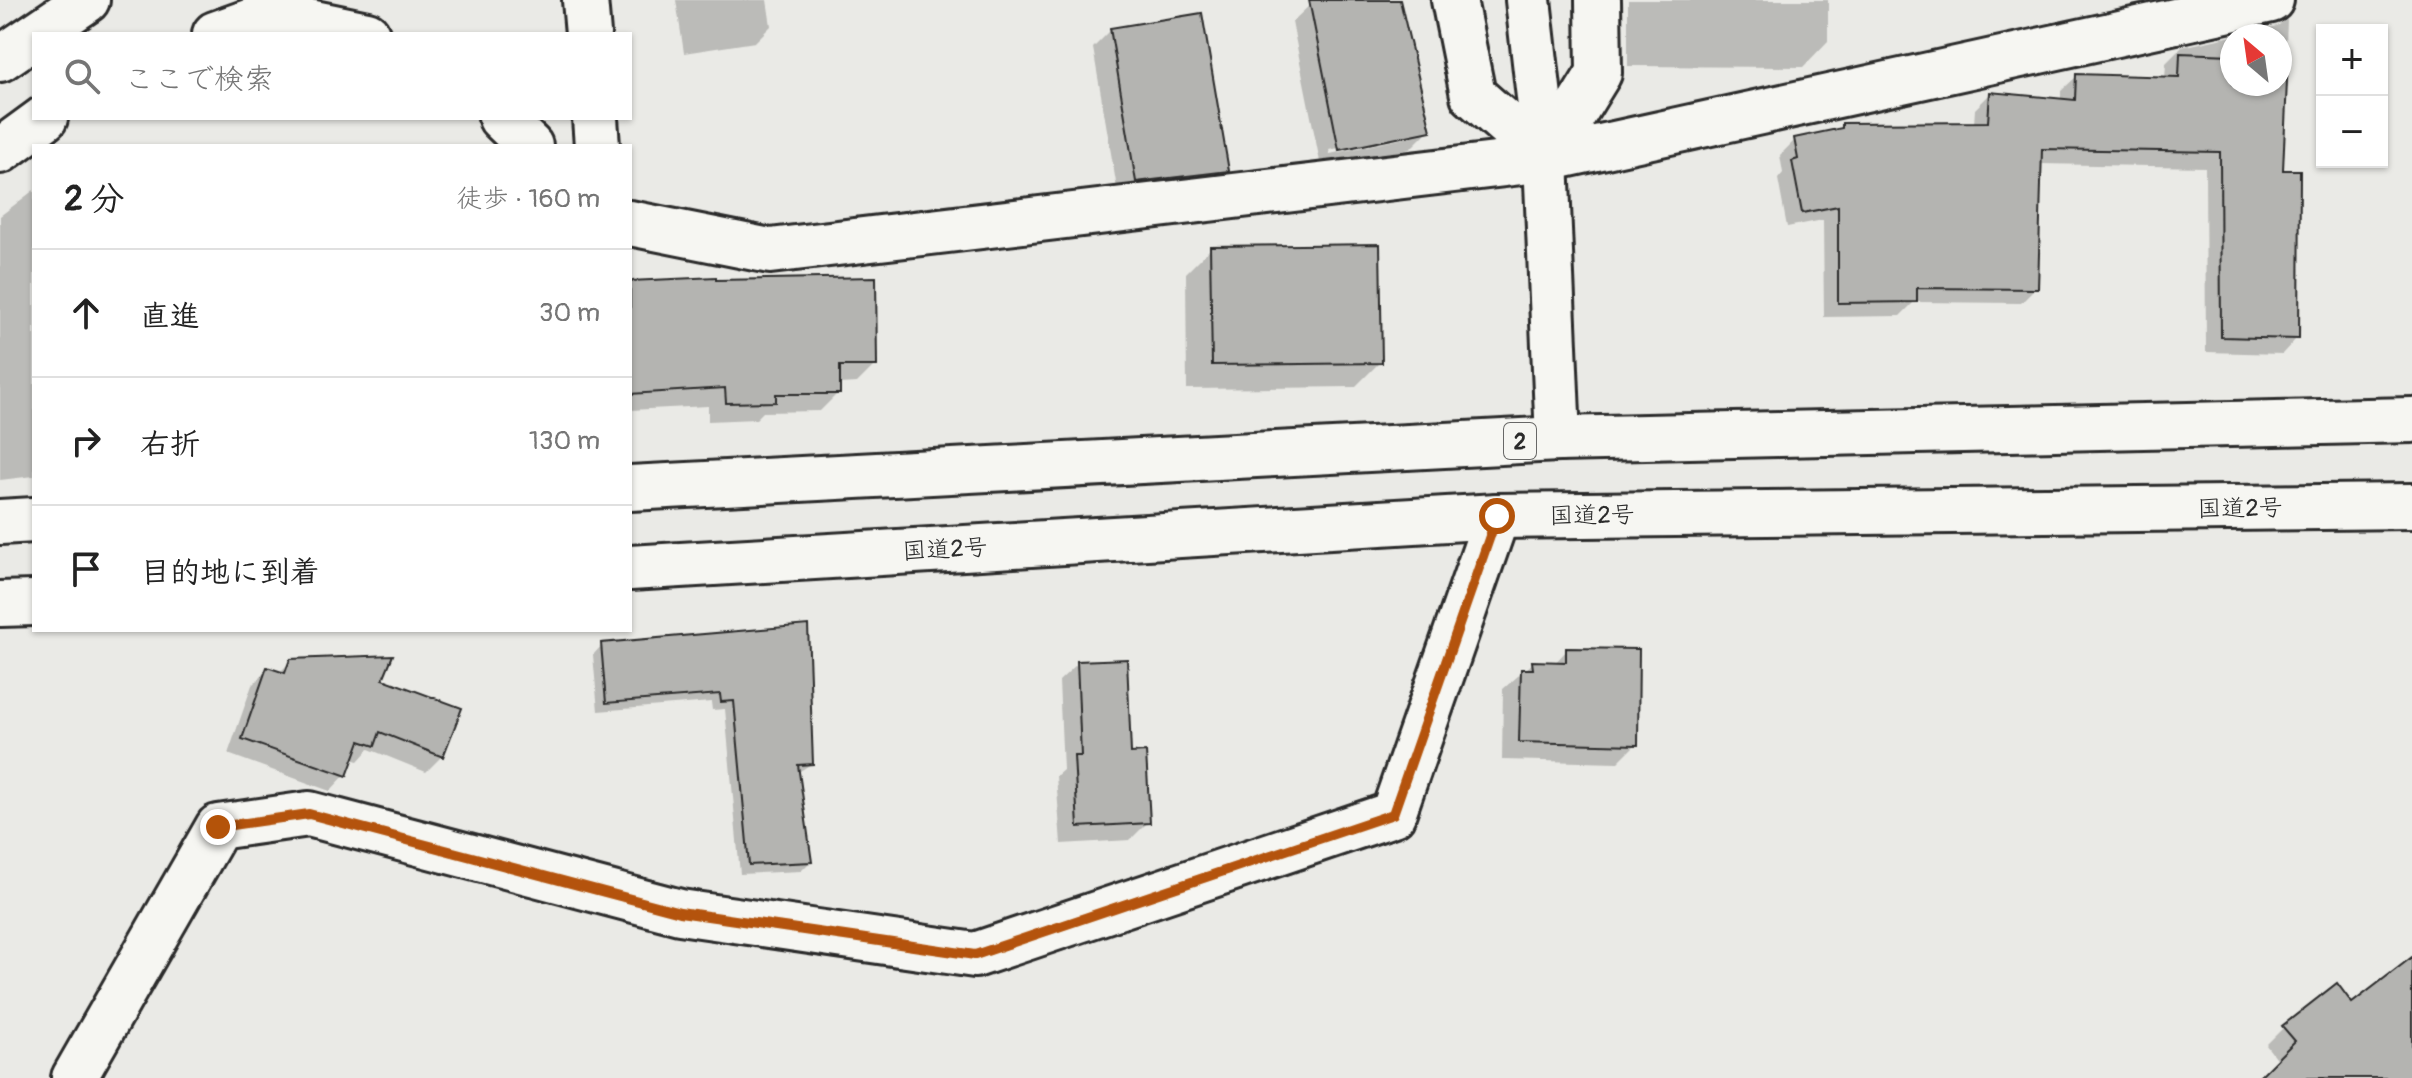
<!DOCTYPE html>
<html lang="ja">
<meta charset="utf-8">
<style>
body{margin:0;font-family:Pangolin,"Klee One",sans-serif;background:#f6f6f6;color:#222}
.controls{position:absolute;right:24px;top:24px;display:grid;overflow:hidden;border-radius:0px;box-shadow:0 2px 6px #0004}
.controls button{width:72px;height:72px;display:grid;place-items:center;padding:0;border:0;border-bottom:2px solid #e0e0e0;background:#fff;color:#222;font:40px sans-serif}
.compass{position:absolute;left:2220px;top:24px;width:72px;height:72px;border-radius:50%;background:#fff;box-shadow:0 2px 6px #0004;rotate:331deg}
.stop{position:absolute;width:24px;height:24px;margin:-18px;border:6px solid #b45309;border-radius:50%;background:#fff}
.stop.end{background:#b45309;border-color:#fff;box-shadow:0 2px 8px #0008}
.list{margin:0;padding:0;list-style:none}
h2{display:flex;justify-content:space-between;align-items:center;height:104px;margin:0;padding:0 32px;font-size:34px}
h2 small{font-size:26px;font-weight:400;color:#767676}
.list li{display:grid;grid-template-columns:52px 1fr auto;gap:24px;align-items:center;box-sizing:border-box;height:128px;padding:0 32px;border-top:2px solid #e0e0e0}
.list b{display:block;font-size:30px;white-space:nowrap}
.list em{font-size:26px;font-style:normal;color:#767676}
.icon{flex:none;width:44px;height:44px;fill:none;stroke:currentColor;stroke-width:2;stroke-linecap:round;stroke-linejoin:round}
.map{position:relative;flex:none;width:2412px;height:1078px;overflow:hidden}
.search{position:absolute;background:#fff;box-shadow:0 2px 6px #0004;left:32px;top:32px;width:600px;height:88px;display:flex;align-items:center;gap:20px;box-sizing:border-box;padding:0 28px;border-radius:0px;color:#767676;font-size:30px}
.panel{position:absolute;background:#fff;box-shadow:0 2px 6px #0004;left:32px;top:144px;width:600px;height:488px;border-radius:0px}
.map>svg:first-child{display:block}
</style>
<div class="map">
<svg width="2412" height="1078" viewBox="0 0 2412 1078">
<rect width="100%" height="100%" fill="#eaeae6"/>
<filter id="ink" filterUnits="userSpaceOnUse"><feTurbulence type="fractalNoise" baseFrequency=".0125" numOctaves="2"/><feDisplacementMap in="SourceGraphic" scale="16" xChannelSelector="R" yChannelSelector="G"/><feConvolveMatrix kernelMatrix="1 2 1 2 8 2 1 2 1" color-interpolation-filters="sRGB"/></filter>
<g filter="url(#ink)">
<!-- shadow -->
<g fill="#0003" fill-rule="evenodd">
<polygon points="676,0 767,0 771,26 755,42 684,53"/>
<path d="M1329,0H1399L1429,130L1410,149L1321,167L1292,22L1311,4ZM1410,133V137L1330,154L1329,150Z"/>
<polygon points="1628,0 1828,0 1828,41 1803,67 1628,66"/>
<polygon points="2287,20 2281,172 2297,338 2282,354 2206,352 2205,167 2040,164 2036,288 2021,303 1914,302 1900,316 1824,317 1823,220 1787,227 1778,179 1783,173 1780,155 1795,140 1837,132 1843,125 1974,124 1975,109 1990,94 2061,100 2061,91 2077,76 2165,79 2166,63 2182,47 2232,36 2232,84 2280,84 2280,36 2233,36 2277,26"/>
<polygon points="1111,30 1227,171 1209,189 1119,200 1093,48"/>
<polygon points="34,190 34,476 0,480 0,216"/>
<polygon points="1211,248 1380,362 1355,387 1187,389 1186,273"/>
<polygon points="630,283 875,365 857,383 838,384 838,393 820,411 763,412 756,419 708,421 708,406 630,410"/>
<polygon points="806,627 811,764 797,773 810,862 801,871 740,874 725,709 712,710 711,702 598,711 593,655 602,645"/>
<polygon points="1567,650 1636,744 1617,763 1502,760 1503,689 1533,663 1554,664"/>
<polygon points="291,661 380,681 442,756 426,772 369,749 358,761 351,759 345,775 330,791 228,754 252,685 267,670 279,673"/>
<polygon points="1078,663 1129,755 1148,822 1130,840 1061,844 1056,776 1063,770 1059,681"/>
<polygon points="2412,986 2412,1078 2261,1078 2278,1061 2266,1045 2284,1027"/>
</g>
<!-- building -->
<g fill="#b4b4b1" stroke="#2b2b2b" stroke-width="2">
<polygon points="1309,0 1400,0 1431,131 1339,150"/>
<polygon points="1202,13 1229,171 1136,182 1110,28"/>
<polygon points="2180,53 2232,55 2232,84 2280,84 2280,58 2288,58 2283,170 2300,170 2299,339 2221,337 2220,152 2042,149 2038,289 1917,288 1917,302 1838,303 1838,206 1802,213 1792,161 1798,159 1794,138 1842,128 1842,123 1988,122 1990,92 2075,100 2076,74 2179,77"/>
<polygon points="1380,244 1382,363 1212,365 1210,246"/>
<polygon points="716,277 716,280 876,277 877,366 840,366 840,394 776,394 776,402 726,403 725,388 630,394 630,281"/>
<polygon points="808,625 813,764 798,765 812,862 749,865 734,701 721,702 720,694 606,703 601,643"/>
<polygon points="1566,648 1639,649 1638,745 1519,742 1521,669 1533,669 1532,661 1566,662"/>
<polygon points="393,655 383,679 462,708 443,757 380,732 375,746 360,741 347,776 242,739 267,667 285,673 290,659"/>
<polygon points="1127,659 1131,753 1146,752 1150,823 1078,827 1074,756 1081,756 1077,661"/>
<polygon points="2412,957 2412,1078 2258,1078 2295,1041 2282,1026 2337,983 2352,1003"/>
</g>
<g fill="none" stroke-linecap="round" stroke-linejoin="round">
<!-- minor casing -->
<g stroke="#2b2b2b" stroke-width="50">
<g id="minor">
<polyline points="585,0 588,34"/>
<polyline points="1454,0 1473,95 1546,159 1599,73 1598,0"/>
<polyline points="1528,0 1546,159 1558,439"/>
<polyline points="37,34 87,0"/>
<polyline points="215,34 271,14 367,34"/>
<polyline points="0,59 34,36"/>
<polyline points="501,118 530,146"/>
<polyline points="595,118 597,146"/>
<polyline points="0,151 45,118"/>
<polyline points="630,223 770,251 1546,159 2271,0"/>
<polyline points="74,1078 218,827 309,814 680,912 975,955 1393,814 1497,516"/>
</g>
</g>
<!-- trunk casing -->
<g stroke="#2b2b2b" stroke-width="50">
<g id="trunk">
<polyline points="630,488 1558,439 2412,420"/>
<polyline points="0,522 34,520"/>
<polyline points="630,568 1497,516 2412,506"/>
<polyline points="0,604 34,603"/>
</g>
</g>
<!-- minor -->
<use href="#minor" stroke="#f6f6f2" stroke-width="44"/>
<!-- trunk -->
<use href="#trunk" stroke="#f6f6f2" stroke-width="44"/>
</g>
</g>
<g fill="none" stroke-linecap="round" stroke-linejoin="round" filter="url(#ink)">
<!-- route -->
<polyline stroke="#b45309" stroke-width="10" points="218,827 309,814 680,912 975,955 1393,814 1497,516"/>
</g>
<g text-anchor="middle" stroke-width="7" stroke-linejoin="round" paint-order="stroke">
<!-- shield labels -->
<rect fill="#f6f6f2" stroke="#686867" stroke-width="2" x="1504" y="423" width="32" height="36" rx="6"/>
<g font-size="22" font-weight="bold" fill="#2b2b2b">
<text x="1520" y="449">2</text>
</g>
<!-- street labels -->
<g font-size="24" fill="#2b2b2b" stroke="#f6f6f2">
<text transform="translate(2240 508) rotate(-1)" y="8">国道2号</text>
<text transform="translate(1592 515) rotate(-1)" y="8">国道2号</text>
<text transform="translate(945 549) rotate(-3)" y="8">国道2号</text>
</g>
</g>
</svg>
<div class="controls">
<button>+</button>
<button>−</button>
</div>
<svg class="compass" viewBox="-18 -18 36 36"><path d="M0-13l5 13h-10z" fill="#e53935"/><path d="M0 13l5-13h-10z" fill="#767676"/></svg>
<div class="stop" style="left:1497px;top:516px"></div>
<div class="stop end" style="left:218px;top:827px"></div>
<div class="search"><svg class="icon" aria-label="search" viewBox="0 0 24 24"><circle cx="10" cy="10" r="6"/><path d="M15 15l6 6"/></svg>ここで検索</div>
<section class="panel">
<h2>2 分<small>徒歩 · 160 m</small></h2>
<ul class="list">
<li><svg class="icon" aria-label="ahead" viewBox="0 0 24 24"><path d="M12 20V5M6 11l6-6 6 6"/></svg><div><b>直進</b></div><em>30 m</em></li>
<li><svg class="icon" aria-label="right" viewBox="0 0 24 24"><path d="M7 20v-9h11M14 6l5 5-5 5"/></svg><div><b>右折</b></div><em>130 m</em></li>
<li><svg class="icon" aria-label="arrive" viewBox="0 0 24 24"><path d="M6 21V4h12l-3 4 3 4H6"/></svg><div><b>目的地に到着</b></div></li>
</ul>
</section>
</div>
